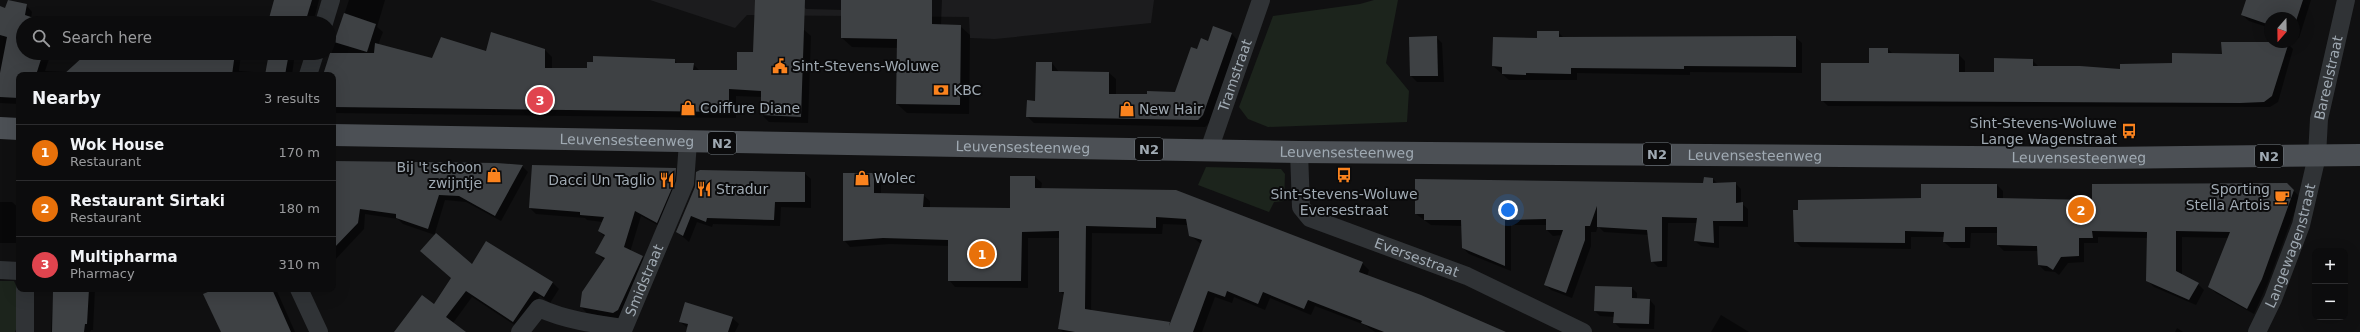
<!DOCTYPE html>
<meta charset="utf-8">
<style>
body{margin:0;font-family:"DejaVu Sans",sans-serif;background:#151516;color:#f1f3f6}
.controls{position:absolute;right:12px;bottom:12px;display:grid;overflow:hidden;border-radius:8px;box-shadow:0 4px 16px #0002}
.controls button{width:36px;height:36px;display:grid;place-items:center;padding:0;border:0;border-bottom:1px solid #2c2c2e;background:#0c0c0d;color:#f1f3f6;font:20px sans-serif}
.compass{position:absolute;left:2264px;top:12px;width:36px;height:36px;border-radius:50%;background:#0c0c0d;box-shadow:0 4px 16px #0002;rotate:200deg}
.you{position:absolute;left:1508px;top:210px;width:14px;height:14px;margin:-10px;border:3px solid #fff;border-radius:50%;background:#1a73e8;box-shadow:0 0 0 6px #1a73e833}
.badge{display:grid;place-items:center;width:26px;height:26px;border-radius:50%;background:#7c3aed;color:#fff;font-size:13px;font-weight:700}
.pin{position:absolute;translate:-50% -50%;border:2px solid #fff;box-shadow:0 1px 4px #0006}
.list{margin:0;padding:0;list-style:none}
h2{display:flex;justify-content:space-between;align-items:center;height:52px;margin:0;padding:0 16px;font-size:17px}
h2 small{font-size:13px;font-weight:400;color:#9a9b9d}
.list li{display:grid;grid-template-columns:26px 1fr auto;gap:12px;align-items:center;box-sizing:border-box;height:56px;padding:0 16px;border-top:1px solid #2c2c2e}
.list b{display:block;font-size:15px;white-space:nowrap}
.list p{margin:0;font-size:13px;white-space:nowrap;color:#9a9b9d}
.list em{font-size:13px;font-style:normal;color:#9a9b9d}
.icon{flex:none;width:22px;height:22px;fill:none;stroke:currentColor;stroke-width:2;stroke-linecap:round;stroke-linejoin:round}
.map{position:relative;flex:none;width:2360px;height:332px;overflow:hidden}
.search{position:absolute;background:#0c0c0d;box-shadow:0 4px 16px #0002;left:16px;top:16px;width:320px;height:44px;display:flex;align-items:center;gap:10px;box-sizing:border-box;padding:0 14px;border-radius:22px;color:#9a9b9d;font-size:15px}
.panel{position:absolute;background:#0c0c0d;box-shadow:0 4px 16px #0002;left:16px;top:72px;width:320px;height:220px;border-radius:8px}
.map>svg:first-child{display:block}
</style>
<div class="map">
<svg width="2360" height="332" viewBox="0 0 2360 332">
<rect width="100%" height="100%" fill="#101011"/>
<!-- built -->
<polygon fill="#1c1c1e" points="650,0 1154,0 1151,23 995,39 970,38 969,17 747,15 735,28"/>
<!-- green -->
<g fill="#1c241c">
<polygon points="1374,0 1398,0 1386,63 1409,91 1407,122 1268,127 1248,119 1239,107 1273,16 1360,4"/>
<polygon points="1206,167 1281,169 1285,174 1284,201 1274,202 1269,212 1198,185"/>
<path d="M0,281H14C22,295 22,318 15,332H0Z"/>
</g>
<!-- shadow -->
<g fill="#0007" fill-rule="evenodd">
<polygon points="275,0 319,0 313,23 271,23 269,21"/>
<polygon points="349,0 385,0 377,27 383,32 378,45 433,59 487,52 545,50 552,57 552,69 588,69 674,60 678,64 693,64 700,71 738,71 754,54 803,29 811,36 808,123 769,122 762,115 762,97 736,96 736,118 333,113 333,75 324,75"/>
<polygon points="776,0 942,0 941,25 960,26 970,35 969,114 907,113 897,104 898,48 852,47 842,38 842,10 806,9 800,3"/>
<polygon points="2247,0 2311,0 2299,38 2294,36 2294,18 2270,18 2270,28 2249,21 2242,15"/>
<polygon points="26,5 32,12 31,18 46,23 23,23 23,53 51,53 45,71 68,72 165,58 165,53 241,53 239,71 266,73 270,53 295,53 292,75 19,75 19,104 0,103 0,10"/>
<polygon points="164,20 200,23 164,23"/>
<polygon points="1558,32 1564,38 1795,37 1802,43 1802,73 1690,72 1690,75 1577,73 1577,80 1509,80 1493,66 1538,39"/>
<polygon points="1232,34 1238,41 1210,122 1205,127 1034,123 1027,116 1036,102 1037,63 1052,63 1059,72 1109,73 1116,79 1116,95 1176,93 1198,50 1209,42"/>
<polygon points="1436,37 1442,43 1444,82 1417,82 1411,76"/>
<polygon points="2287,43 2293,49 2278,102 2270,107 1828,106 1822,100 1888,49 1893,54 1959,55 1965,61 1965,73 1995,73 2032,60 2039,67 2121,70 2173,64"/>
<polygon points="333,162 522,166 528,172 501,221 466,202 445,200 435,233 472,266 487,242 553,283 559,289 550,303 540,296 519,328 472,297 453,323 464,332 396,332 434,305 452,278 435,235 403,224 398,219 365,214 364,229 333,262"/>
<polygon points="675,169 681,175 663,228 641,216 630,252 642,257 648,263 619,319 587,313 581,307 604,260 596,253 605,237 599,231 603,222 587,220 585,218 536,214 530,208"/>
<polygon points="804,173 811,179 811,208 781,207 780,226 713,224 712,227 697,222 689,242 677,232 696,187"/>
<path d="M874,174L881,180V194L923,195L930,201V208L1011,209L1035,177L1042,183L1041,189L1176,191L1362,263L1369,270L1367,276L1503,332H1375L1365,325L1315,306L1311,315L1270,298L1265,310L1234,297L1232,303L1215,297L1202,332H1063L1060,329L1065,296L1060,291V238H1028V288L955,287L949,280V246L890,244L850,247L844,240ZM1163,224L1188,225L1190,235L1201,244L1172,323L1091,311L1092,233L1162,234Z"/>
<polygon points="1713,179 1718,184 1735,183 1741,189 1741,203 1748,209 1748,227 1719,226 1719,248 1701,246 1695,241 1697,223 1668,223 1667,267 1658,267 1652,261 1649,235 1604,232 1598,226 1596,232 1591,232 1591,246 1572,298 1551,290 1545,284 1562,235 1553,236 1547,230 1547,225 1511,225 1511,271 1469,254 1463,248 1462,226 1431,225 1416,214 1704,184"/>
<polygon points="2287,184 2300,197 2267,285 2254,314 2216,293 2210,287 2229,238 2182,237 2182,275 2198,284 2204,290 2196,305 2154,287 2147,280 2148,238 2098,237 2098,243 2084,243 2084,262 2068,263 2059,275 2055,272 2045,271 2039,265 2038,251 2004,251 1998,245 1998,233 1971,233 1970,248 1951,248 1944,242 1945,237 1911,237 1911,249 1801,247 1795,241 1922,199 1997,185 2003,191 2003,199 2093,201"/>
<polygon points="0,202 12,202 19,208 18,243 0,243"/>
<polygon points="1632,288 1637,293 1637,300 1650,300 1655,306 1654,329 1620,328 1614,322 1615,317 1600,316 1595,311"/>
<polygon points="53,289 95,289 93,330 91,330 90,332 51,332"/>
<polygon points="218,289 276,289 295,332 238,332"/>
<polygon points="1721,315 1749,332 1711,332"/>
<polygon points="732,318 739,324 735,332 687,332 688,328 680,322"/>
<polygon points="2177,328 2183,332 2175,332"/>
</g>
<!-- building -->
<g fill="#3e4144" fill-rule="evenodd">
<polygon points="8,0 27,4 25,15 49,23 23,23 23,53 43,53 36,75 19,75 19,98 0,97 0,73 7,37 0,35 0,6 5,8"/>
<polygon points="274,0 312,0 305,23 268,22"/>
<polygon points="755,0 805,0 801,117 761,115 761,91 729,89 729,112 333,107 333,75 323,75 330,53 374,53 375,43 432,58 441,37 486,51 491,32 545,49 545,68 587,68 587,62 593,62 593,56 675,59 675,63 694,63 693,70 737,70 737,52 753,52"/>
<polygon points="841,0 932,0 932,24 961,25 960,105 896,104 897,39 841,38"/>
<polygon points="2246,0 2303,0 2294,27 2294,18 2270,18 2270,25 2241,15"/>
<polygon points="344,13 376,24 367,52 334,42"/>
<polygon points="163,19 200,22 163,23"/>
<polygon points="1213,26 1232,33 1203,115 1198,120 1026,117 1027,100 1035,101 1036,62 1052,62 1052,71 1109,72 1109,94 1147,94 1147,91 1175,92 1191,47 1197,49 1201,38 1208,41"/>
<polygon points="1537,31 1559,31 1559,37 1796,36 1796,67 1684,66 1684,69 1571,68 1571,74 1526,73 1526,75 1502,74 1502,67 1492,66 1493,37 1537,38"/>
<polygon points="1437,36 1438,76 1410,76 1409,37"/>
<polygon points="2221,42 2289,42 2272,96 2264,102 2240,103 1821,101 1821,63 1869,63 1869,48 1888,48 1888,53 1959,54 1959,72 1994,72 1994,58 2033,59 2033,66 2080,66 2120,69 2120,64 2172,63 2172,53 2222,54"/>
<polygon points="164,53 235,53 232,75 63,75 85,55 164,57"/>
<polygon points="269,53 289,53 285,75 265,75"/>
<polygon points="333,161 497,163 523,165 495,216 459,196 439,195 428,229 396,218 396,214 360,209 358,223 333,249"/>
<polygon points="532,165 676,168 675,181 657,223 635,211 624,247 643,256 618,310 613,313 580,307 582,292 605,258 595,253 605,235 598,231 604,217 580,215 580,212 529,208"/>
<polygon points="700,170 805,172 805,202 775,202 774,220 707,218 706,222 691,216 683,236 676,232 695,187 696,172"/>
<path d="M843,173H874V193L924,194L923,207L1010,208V176H1035V188L1176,190L1363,262L1359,272L1421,295L1506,332H1384L1361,323L1362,321L1308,300L1304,309L1263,292L1258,304L1227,291L1225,297L1208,291L1193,332H1075L1058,329L1064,292H1059V231L1022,232L1021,281H948V240L883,238L843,241ZM1156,217L1186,219L1189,236L1202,240L1169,326L1170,322L1085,309L1086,226L1156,228Z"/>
<polygon points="1704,177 1713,178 1713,183 1736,182 1736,203 1743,202 1743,221 1713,221 1714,243 1694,241 1697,218 1662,217 1662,261 1651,262 1647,230 1597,227 1597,206 1590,226 1585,226 1585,240 1566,293 1544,285 1563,230 1546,230 1546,219 1505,220 1505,266 1462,248 1461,220 1424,220 1424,214 1415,214 1415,179 1703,183"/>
<polygon points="2287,183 2294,190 2262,279 2247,309 2208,287 2230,232 2176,231 2176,271 2199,283 2189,300 2146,281 2147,232 2092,231 2093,238 2079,238 2079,256 2061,257 2053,270 2047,266 2038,265 2037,246 1997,245 1997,227 1965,227 1965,242 1943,242 1944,232 1905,231 1905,243 1794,242 1793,210 1798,210 1798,200 1921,198 1921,184 1997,184 1997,198 2092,200 2092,184"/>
<polygon points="436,233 472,264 486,241 553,282 544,297 534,291 513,322 466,291 446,317 466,332 394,332 422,295 434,304 451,278 420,251"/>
<polygon points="1595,286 1632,287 1632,298 1650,299 1649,324 1613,323 1614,312 1594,311"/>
<polygon points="53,289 89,289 87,324 85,324 84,332 52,332"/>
<polygon points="215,289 272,289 291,332 221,332 203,294"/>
<polygon points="685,302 733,317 728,332 686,332 688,324 679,322"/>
</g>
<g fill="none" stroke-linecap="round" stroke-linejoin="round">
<!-- street -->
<g stroke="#303336" stroke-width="18">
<polyline points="324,23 331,0"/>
<polyline points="308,75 315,53"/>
<path id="s1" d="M1209,150L1261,0"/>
<path id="s2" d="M1299,152L1301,207L1310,218L1467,276L1583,332"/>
<polyline points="0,270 19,271"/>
<polyline points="299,289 319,332"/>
<polyline points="25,332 25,289"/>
<path id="s3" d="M520,332L539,308C565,320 595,324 624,328L685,183L688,142"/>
<path id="s4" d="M2257,332L2273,299L2301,225L2317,156L2319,119L2346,0"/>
</g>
<!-- primary -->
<g stroke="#4c5055" stroke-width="22">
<polyline points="0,128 19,129"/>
<path id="s5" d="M333,135L1299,152L2104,158L2360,155"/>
</g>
</g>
<!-- icons -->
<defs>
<g id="civic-bare" transform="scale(1.2)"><path d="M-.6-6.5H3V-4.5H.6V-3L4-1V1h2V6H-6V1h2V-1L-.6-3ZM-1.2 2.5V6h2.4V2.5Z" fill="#fb831e" stroke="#0b0b0c" stroke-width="2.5" paint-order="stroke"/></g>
<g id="bank-bare" transform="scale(1.2)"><path d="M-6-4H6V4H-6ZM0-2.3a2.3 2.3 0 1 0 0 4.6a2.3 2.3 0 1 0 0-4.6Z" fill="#fb831e" stroke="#0b0b0c" stroke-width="2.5" paint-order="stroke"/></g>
<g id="shop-bare" transform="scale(1.2)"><path d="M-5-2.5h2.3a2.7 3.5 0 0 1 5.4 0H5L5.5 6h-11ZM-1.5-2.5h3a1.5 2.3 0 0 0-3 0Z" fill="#fb831e" stroke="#0b0b0c" stroke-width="2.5" paint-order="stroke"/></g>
<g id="bus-bare" transform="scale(1.2)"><path d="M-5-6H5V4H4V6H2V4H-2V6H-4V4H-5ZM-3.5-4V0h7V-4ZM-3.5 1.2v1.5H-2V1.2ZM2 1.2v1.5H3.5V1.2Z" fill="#fb831e" stroke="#0b0b0c" stroke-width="2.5" paint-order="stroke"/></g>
<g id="restaurant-bare" transform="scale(1.2)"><path d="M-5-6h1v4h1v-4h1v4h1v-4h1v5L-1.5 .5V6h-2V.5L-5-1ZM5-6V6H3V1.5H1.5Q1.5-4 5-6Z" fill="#fb831e" stroke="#0b0b0c" stroke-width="2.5" paint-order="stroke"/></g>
<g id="cafe-bare" transform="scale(1.2)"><path d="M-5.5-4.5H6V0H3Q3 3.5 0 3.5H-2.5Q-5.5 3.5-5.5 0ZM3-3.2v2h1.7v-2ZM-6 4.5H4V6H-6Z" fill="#fb831e" stroke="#0b0b0c" stroke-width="2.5" paint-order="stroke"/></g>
</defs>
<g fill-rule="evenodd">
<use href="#civic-bare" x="780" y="66"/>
<use href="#bank-bare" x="941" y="90"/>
<use href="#shop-bare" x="688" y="108"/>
<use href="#shop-bare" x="1127" y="109"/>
<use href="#bus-bare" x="2129" y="131"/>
<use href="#shop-bare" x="494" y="175"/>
<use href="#bus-bare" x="1344" y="175"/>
<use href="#shop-bare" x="862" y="178"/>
<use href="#restaurant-bare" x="667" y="180"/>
<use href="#restaurant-bare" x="704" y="189"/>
<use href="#cafe-bare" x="2282" y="197"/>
</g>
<g text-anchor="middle" stroke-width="4" stroke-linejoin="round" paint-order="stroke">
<!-- shield labels -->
<g fill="#0b0b0c" stroke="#737a81" stroke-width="1">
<rect x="708" y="132" width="28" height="22" rx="3"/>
<rect x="1135" y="138" width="28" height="22" rx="3"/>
<rect x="1643" y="143" width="28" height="22" rx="3"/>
<rect x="2255" y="145" width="28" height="22" rx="3"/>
</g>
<g font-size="13" font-weight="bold" fill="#a0aab3">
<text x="722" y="148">N2</text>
<text x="1149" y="154">N2</text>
<text x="1657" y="159">N2</text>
<text x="2269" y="161">N2</text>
</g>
<!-- poi labels -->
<g font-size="14" fill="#a0aab3" stroke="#0b0b0c" text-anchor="start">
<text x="792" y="71">Sint-Stevens-Woluwe</text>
<text x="953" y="95">KBC</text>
<text x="700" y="113">Coiffure Diane</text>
<text x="1139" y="114">New Hair</text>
<text x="2117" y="128" text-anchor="end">Sint-Stevens-Woluwe<tspan x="2117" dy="16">Lange Wagenstraat</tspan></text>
<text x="482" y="172" text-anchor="end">Bij 't schoon<tspan x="482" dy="16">zwijntje</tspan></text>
<text x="874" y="183">Wolec</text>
<text x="655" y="185" text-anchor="end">Dacci Un Taglio</text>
<text x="716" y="194">Stradur</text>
<text x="2270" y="194" text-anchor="end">Sporting<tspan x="2270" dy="16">Stella Artois</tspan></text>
<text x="1344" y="199" text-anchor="middle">Sint-Stevens-Woluwe<tspan x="1344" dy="16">Eversestraat</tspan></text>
</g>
<!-- street labels -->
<g font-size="14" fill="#a0aab3" stroke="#0b0b0c">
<text dy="5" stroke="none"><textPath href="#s1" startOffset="79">Tramstraat</textPath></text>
<text dy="5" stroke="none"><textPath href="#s4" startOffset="266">Bareelstraat</textPath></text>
<text dy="5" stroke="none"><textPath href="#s5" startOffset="294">Leuvensesteenweg</textPath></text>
<text dy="5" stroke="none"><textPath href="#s5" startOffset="690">Leuvensesteenweg</textPath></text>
<text dy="5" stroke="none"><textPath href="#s5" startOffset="1014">Leuvensesteenweg</textPath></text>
<text dy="5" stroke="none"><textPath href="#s5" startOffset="1422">Leuvensesteenweg</textPath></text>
<text dy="5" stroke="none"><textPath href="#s5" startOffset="1746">Leuvensesteenweg</textPath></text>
<text dy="5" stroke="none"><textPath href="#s4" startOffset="93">Langewagenstraat</textPath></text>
<text dy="5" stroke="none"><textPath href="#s2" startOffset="183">Eversestraat</textPath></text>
<text dy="5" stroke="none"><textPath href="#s3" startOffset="170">Smidstraat</textPath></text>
</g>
</g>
</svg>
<div class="controls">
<button>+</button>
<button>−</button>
</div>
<svg class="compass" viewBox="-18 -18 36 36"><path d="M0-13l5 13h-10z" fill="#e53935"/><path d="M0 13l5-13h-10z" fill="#9a9b9d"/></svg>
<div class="you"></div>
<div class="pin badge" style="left:982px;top:254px;background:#e8710a">1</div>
<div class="pin badge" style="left:2081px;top:210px;background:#e8710a">2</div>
<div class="pin badge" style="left:540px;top:100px;background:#e0444e">3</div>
<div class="search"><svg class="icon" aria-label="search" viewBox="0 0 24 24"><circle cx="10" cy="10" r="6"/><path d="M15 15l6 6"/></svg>Search here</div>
<section class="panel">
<h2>Nearby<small>3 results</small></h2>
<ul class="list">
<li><span class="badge" style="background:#e8710a">1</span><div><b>Wok House</b><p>Restaurant</p></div><em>170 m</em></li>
<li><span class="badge" style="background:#e8710a">2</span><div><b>Restaurant Sirtaki</b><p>Restaurant</p></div><em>180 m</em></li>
<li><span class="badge" style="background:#e0444e">3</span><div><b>Multipharma</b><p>Pharmacy</p></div><em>310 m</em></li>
</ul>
</section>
</div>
